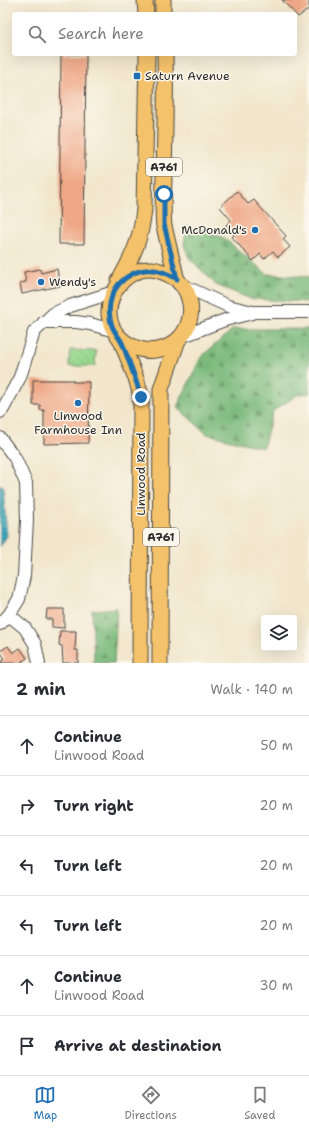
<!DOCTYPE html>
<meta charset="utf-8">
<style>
body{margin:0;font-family:"Shantell Sans",sans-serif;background:#f2f2f3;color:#2b2b33}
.controls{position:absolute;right:12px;bottom:12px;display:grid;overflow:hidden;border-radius:4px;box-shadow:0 4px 16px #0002}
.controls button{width:36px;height:36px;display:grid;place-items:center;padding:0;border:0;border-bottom:1px solid #e1e1e2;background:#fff;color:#2b2b33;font:20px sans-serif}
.stop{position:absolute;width:12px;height:12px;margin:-9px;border:3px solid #1f6fb2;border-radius:50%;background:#fff}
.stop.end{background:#1f6fb2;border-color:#fff;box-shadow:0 1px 4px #0008}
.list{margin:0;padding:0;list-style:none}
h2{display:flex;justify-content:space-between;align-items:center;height:52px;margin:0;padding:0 16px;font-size:17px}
h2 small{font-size:13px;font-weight:400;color:#7c7c81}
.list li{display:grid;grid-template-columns:26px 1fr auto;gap:12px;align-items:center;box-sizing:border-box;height:60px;padding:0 16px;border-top:1px solid #e1e1e2}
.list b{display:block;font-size:15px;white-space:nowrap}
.list p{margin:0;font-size:13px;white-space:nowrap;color:#7c7c81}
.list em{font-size:13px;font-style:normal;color:#7c7c81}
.icon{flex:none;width:22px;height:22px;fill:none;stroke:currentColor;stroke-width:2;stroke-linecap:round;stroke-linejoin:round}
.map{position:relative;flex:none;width:309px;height:663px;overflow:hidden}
.search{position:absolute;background:#fff;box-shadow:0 4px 16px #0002;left:12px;right:12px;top:12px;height:44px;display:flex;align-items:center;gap:10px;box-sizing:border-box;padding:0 14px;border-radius:4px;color:#7c7c81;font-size:15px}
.sheet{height:412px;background:#fff}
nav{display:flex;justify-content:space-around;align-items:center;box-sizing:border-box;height:56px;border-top:1px solid #e1e1e2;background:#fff;font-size:11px;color:#7c7c81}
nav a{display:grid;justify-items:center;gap:2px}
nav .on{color:#1f6fb2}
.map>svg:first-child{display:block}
</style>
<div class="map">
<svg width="309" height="663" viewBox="0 0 309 663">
<defs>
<pattern id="grass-dots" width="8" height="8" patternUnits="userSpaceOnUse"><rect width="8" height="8" fill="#99d990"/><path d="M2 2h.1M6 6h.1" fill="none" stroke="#84ba7c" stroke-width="1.8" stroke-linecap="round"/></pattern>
<pattern id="forest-firs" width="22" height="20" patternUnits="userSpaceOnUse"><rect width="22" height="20" fill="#7ab97a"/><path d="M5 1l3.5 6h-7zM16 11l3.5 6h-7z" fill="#649764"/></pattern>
<pattern id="water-rules" width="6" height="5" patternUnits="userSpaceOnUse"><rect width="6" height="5" fill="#3ea9bd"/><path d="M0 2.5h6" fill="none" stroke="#348a9a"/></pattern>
</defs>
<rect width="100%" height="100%" fill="#fbf7ec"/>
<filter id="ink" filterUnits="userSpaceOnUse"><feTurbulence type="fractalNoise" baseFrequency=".025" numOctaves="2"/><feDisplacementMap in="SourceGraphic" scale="8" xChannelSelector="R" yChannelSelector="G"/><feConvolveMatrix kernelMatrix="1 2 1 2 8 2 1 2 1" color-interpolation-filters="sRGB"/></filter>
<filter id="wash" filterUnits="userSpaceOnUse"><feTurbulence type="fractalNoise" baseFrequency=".012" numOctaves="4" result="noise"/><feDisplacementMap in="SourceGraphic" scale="16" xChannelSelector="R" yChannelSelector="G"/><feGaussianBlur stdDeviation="0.9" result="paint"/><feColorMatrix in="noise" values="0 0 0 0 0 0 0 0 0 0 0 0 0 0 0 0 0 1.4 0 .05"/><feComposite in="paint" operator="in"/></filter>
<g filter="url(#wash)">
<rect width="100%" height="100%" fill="#f2e7cd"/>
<!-- grass -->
<polygon fill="url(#grass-dots)" stroke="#62825e" points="70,350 96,351 95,366 69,366"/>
<!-- forest -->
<g fill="url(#forest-firs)" stroke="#527252">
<polygon points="187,226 200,229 224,238 267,274 309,277 309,302 251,299 216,285 189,258 184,244"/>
<polygon points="233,329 309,329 309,393 299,394 273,411 263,448 207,434 177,407 201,357"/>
<polygon points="117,608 114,663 94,663 92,610"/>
</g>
<!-- water -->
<polygon fill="url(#water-rules)" stroke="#346a74" points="0,485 3,487 7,536 0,547"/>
<g id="blocks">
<!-- building -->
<g fill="#efa887">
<polygon points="282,0 309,0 309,9 298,17"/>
<polygon points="61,54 86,54 84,244 59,244"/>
<polygon points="237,191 248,204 254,200 286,236 283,239 290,247 278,257 273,251 264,259 260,254 253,261 232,237 234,235 226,225 231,220 220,207"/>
<polygon points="40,269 41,273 57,269 60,286 22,294 20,283 26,282 24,272"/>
<polygon points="33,380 73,380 73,382 89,382 88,443 44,444 44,410 40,410 40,405 33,405"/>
<polygon points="47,609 64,609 64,628 52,627 52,619 46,619"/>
<polygon points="60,631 76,631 75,650 78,650 78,663 63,663 62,646 59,645"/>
<polygon points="8,646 13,653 20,648 27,658 20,663 0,663 5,659 0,651"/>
</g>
</g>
</g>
<g filter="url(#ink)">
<use href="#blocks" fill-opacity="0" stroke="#494743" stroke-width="1"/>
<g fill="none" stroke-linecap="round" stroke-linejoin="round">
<!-- minor casing -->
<g stroke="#494743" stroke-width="14">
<g id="minor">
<polyline points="182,285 228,306 253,312 309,312"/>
<polyline points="44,322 76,322 90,324 115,331"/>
<polyline points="181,337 225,320 252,313"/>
<polyline points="0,412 3,409 20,377 34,332 53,314 70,306 114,292"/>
<polyline points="0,438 15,458 26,483 27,520 24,576 19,599 9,615 0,624"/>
<polyline points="9,615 25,628 35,644 39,663"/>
</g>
</g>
<!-- major casing -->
<g stroke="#494743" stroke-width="17">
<g id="major">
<polyline points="145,0 146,14"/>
<polyline points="163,0 163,14"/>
<path d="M165,54C166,94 165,135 164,175C164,191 162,210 164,226C167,239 170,252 173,264C175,269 175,275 177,279C178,282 181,284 183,286C189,294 192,307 190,317C184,351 144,361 120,338C94,313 118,267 152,269C162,270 169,275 177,279"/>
<path d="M119,281C134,254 141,239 144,209L147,54"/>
<polyline points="120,338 137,381 141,397 140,663"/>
<polyline points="160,663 161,389 178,340"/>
</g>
</g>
<!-- minor -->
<use href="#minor" stroke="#fff" stroke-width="12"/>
<!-- major -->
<use href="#major" stroke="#f4c26a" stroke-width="15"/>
</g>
</g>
<g fill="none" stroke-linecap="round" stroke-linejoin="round" filter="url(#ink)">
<!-- route -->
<path stroke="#1f6fb2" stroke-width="5" d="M141,397C136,379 129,362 123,345C120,338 115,333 112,326C105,306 112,284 132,274C148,266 163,270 177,279L164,224V194"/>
</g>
<!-- markers -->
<g fill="#1f6fb2" stroke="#fbf7ec" stroke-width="1.5">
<rect x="133" y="72" width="8" height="8" rx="2"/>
<circle cx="255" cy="230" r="4"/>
<circle cx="41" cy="282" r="4"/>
<circle cx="78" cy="403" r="4"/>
</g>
<g text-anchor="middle" stroke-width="3" stroke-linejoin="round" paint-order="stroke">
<!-- shield labels -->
<g fill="#fbf7ec" stroke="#696865" stroke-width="1">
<rect x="146" y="158" width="36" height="18" rx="3"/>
<rect x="143" y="528" width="36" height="18" rx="3"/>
</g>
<g font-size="11" font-weight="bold" fill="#2b2b2b">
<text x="164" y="171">A761</text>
<text x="161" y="541">A761</text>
</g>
<!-- poi labels -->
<g font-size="12" fill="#2b2b2b" stroke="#fbf7ec" text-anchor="start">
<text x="145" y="80">Saturn Avenue</text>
<text x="247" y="234" text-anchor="end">McDonald's</text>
<text x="49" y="286">Wendy's</text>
<text x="78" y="420" text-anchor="middle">Linwood<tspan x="78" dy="14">Farmhouse Inn</tspan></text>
</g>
<!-- street labels -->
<g font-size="12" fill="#2b2b2b" stroke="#fbf7ec">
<text transform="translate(141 474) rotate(-90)" y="4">Linwood Road</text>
</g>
</g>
</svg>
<div class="controls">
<button><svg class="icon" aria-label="layers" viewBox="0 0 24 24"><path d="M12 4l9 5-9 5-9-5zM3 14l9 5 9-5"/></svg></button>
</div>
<div class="stop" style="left:164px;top:194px"></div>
<div class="stop end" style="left:141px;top:397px"></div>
<div class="search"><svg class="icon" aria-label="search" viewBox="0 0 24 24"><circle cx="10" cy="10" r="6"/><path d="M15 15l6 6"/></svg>Search here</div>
</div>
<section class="sheet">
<h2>2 min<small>Walk · 140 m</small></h2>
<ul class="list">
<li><svg class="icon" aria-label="ahead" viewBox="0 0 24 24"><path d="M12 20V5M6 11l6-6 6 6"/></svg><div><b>Continue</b><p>Linwood Road</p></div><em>50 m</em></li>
<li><svg class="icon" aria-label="right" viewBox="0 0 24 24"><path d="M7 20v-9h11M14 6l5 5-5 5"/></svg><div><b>Turn right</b></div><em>20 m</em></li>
<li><svg class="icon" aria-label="left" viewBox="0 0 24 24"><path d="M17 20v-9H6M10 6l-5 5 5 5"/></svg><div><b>Turn left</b></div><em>20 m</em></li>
<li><svg class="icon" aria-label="left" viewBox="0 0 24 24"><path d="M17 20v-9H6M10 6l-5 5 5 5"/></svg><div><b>Turn left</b></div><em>20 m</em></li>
<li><svg class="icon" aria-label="ahead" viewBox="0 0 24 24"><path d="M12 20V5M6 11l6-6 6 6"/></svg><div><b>Continue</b><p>Linwood Road</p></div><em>30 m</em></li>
<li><svg class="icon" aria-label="arrive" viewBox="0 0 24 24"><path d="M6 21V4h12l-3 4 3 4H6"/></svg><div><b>Arrive at destination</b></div></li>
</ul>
</section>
<nav>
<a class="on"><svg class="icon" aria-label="map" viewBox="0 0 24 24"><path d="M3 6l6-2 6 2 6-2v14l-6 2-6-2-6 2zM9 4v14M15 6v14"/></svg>Map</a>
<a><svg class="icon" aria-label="directions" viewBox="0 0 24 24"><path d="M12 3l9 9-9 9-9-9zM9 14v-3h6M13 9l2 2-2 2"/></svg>Directions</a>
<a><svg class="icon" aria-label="saved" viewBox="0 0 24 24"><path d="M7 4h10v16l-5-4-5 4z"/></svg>Saved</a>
</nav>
